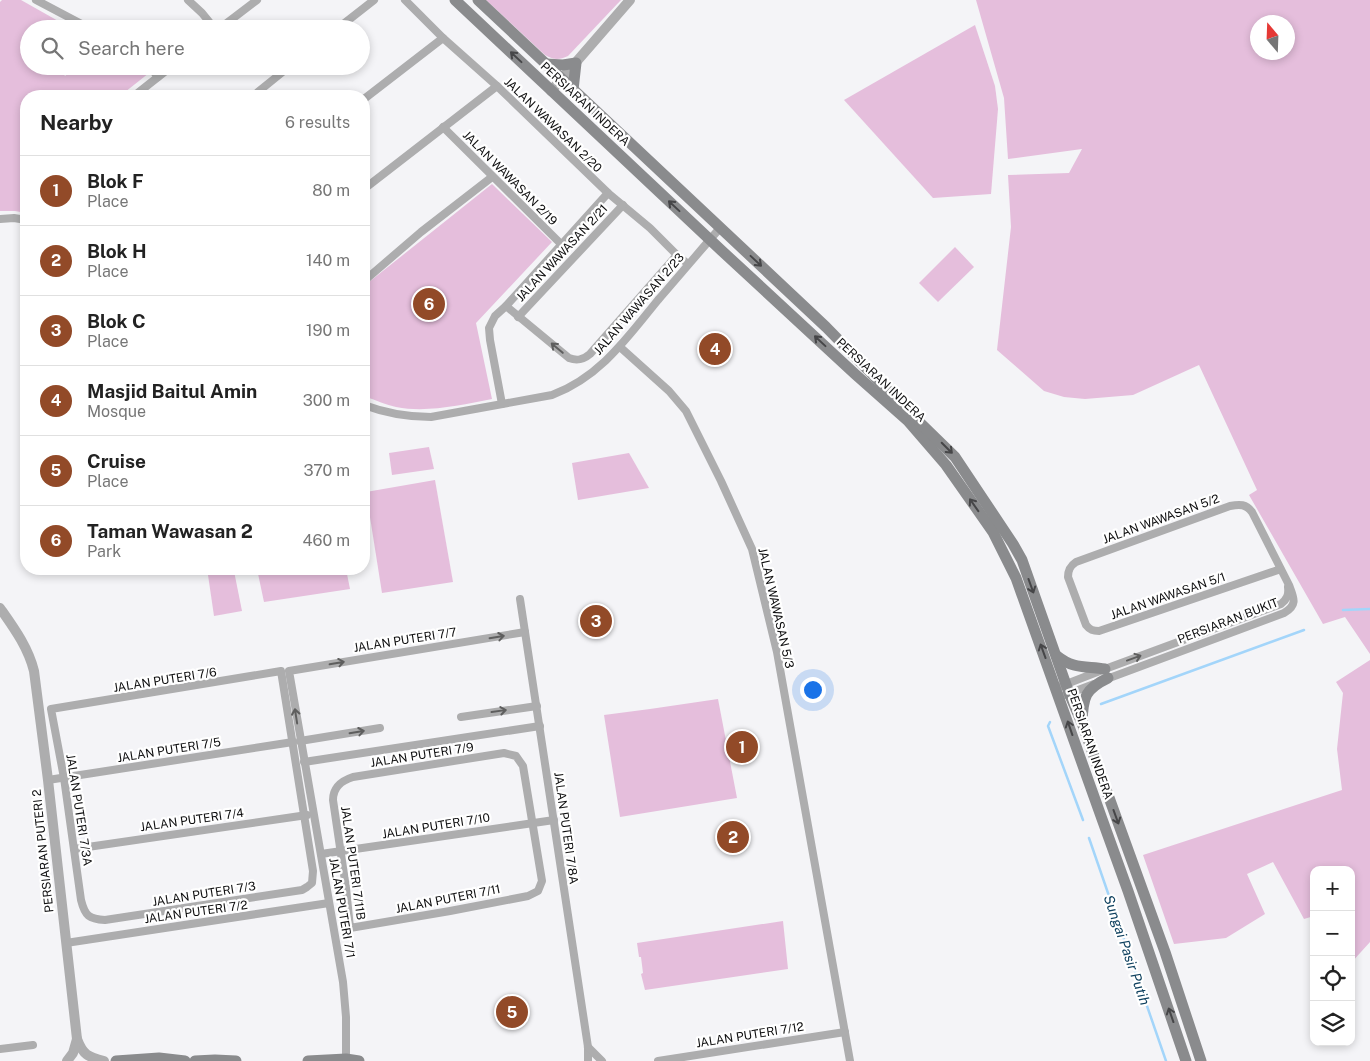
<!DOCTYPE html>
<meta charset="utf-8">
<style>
body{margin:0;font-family:"Public Sans",sans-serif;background:#f6f6f6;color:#222}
.controls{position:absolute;right:15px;bottom:15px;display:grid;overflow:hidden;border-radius:10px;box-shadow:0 2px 8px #0003}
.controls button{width:45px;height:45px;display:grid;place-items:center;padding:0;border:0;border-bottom:1px solid #e0e0e0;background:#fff;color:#222;font:25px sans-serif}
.compass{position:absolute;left:1250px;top:15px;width:45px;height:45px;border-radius:50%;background:#fff;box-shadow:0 2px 8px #0003;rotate:341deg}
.you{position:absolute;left:812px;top:689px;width:18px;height:18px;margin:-12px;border:4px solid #fff;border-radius:50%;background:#1a73e8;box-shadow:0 0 0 8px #1a73e833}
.badge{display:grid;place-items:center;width:32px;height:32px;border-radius:50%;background:#924a28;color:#fff;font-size:16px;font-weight:700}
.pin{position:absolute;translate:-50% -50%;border:2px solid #fff;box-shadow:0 1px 5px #0006}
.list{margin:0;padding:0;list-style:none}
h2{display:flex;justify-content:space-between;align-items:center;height:65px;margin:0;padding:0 20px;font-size:21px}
h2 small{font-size:16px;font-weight:400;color:#767676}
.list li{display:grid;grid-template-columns:32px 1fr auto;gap:15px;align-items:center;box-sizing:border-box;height:70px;padding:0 20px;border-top:1px solid #e0e0e0}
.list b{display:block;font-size:19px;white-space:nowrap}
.list p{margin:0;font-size:16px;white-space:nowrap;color:#767676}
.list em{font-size:16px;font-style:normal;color:#767676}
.icon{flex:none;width:28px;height:28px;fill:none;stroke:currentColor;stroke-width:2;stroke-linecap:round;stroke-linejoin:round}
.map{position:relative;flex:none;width:1370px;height:1061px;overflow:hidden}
.search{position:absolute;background:#fff;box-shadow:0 2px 8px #0003;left:20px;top:20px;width:350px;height:55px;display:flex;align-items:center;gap:12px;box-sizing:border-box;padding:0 18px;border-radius:28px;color:#767676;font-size:19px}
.panel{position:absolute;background:#fff;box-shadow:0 2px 8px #0003;left:20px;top:90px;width:350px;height:485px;border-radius:20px}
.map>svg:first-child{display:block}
</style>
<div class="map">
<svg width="1370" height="1061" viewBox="0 0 1370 1061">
<rect width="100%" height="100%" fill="#f4f4f7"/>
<!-- green -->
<g fill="#e5bedc" fill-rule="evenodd">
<polygon points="2,0 21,0 60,22 49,29 29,29 29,66 58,66 65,76 78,66 142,66 149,73 120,96 26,96 26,213 15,211 0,211 0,2"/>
<path d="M486,0H621L568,56C559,60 554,60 545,55Z"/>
<path d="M976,0H1370V654L1345,617L1323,624L1249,495L1257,490L1199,365L1133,395L1085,399L1064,397L1044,391L997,350L1011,227L1008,175L1069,173L1082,149L1008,159L1004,98ZM1258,22H1288V52H1258Z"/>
<polygon points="975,25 995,86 998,109 991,194 933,198 844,100"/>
<path d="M492,184L552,242L476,323L492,399C461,405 427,413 396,407C386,405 376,400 366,397L364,395V286Z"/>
<polygon points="955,247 974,267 938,302 919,283"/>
<polygon points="429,447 434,469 392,475 389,453"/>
<polygon points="629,453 649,488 578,500 572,463"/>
<polygon points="435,480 453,582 382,593 366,492"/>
<polygon points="257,569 346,569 350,589 264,602"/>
<polygon points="234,571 242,611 214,616 208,575"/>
<polygon points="1370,660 1370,942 1351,963 1351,870 1314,870 1314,916 1304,919 1273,862 1247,874 1265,914 1226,938 1174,944 1143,855 1342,790 1337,749 1343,693 1336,682"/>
<polygon points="718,699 737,798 620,817 604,715 650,709"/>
<polygon points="783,921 788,969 645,990 641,974 643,973 641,957 639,957 637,943"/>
</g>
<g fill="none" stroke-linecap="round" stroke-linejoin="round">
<!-- stream -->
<g stroke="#a3d5fa" stroke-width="2.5">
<polyline points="1343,610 1370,609"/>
<polyline points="1101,704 1304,630"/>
<polyline points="1050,722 1048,726 1083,820"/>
<polyline points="1089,838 1166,1061"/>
</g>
<!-- minor -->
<g stroke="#adadae" stroke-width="8">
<polyline points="36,0 91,29"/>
<polyline points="188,0 202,13 215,29"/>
<polyline points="405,0 443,38 497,86 608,193 650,228 677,255 688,264"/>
<polyline points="219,29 257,0"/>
<polyline points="337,29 374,0"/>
<polyline points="149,66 158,77"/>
<polyline points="134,96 172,66"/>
<polyline points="253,96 290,66"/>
<polyline points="364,99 443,38"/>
<polyline points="443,127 562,245"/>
<polyline points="364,189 497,86"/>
<polyline points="0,219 14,218 26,220"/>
<polyline points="364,281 421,232 492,177"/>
<path d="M506,306L569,358C577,361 583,360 590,354L677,255"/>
<polyline points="518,317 623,205"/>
<polyline points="620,347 669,391 686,411 721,481 752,549 777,652 850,1061"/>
<polyline points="502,404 490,340 489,328 495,316 506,306 608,193"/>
<path d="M364,405C385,413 407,417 431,417L552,395C600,377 627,338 658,300C679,276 699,252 720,228"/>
<polyline points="520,599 588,1047 588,1061"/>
<path d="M281,671L313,871L312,883L307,887L302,890L105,920C89,919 85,916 81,900L64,778L51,709Z"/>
<path d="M1104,680L1284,613C1298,605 1294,598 1289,585L1252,512C1246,504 1240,504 1230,506L1076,562C1070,566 1068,570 1068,577L1086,625C1090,630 1093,631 1099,631L1281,569"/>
<path d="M1056,688L1105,669L1281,604C1287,599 1289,595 1288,587"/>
<polyline points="1065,695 1094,684"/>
<polyline points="461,717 537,706"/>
<polyline points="300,741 380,728"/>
<path d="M504,753L516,756L523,766L542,881L538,891L528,896L450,911L350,928L346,888L333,800C333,787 341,781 353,777Z"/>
<polyline points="304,762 540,726"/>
<polyline points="48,780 293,742"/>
<polyline points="74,849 307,815"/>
<polyline points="321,854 554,820"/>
<polyline points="66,943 329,903"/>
<polyline points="588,1047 602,1061"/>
<polyline points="0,1049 33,1045"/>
<polyline points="346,1059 346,1017 343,982 289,671 525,632"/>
<polyline points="658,1061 845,1032"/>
</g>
<!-- tertiary -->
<g stroke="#adadae" stroke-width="10">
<polyline points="551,91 630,0"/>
<path d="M0,608C14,628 28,647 34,671L48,780L77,1039C83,1055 88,1057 104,1061"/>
<polyline points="67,1061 73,1053 77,1039"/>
</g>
<!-- secondary -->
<g stroke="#8a8b8d" stroke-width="11">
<polyline points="455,0 722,251 855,374 908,421 946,465 993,532 1016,578 1102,819 1128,891 1186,1061"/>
<polyline points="478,0 826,327 916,419 955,457 1013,544 1022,560 1069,693 1082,723 1165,952 1201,1061"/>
<polyline points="546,64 563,65 576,63 573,90"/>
<path d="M1057,656C1073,669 1085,666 1105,669"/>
<path d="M1082,722C1083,697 1085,689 1108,678"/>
<polyline points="116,1061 159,1058 185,1061"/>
<polyline points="195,1061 215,1060 236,1061"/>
<polyline points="308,1061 346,1059 359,1061"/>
</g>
</g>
<!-- one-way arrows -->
<defs><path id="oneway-shaft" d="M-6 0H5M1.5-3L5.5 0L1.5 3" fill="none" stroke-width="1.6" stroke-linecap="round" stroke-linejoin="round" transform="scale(1.25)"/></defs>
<g stroke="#464648">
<use href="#oneway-shaft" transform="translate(516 57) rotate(-137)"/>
<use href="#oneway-shaft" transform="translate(674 206) rotate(-137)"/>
<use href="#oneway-shaft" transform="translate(756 261) rotate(43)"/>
<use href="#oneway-shaft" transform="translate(820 341) rotate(-137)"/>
<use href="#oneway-shaft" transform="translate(947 448) rotate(45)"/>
<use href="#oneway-shaft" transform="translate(974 505) rotate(-125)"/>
<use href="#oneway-shaft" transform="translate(1031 586) rotate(70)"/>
<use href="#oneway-shaft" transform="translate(1043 651) rotate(-110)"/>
<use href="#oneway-shaft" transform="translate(1070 728) rotate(-109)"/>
<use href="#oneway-shaft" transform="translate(1116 817) rotate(70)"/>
<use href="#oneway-shaft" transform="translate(1171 1015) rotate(-109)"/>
</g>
<g stroke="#5e5e5e">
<use href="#oneway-shaft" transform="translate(557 348) rotate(-140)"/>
<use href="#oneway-shaft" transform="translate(497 637) rotate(-9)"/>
<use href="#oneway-shaft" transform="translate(1134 658) rotate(-20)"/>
<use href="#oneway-shaft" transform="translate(337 663) rotate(-10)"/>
<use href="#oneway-shaft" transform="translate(499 711) rotate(-8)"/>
<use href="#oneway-shaft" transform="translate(296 716) rotate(-99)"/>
<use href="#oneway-shaft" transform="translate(357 732) rotate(-9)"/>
</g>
<g text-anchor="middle" stroke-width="4.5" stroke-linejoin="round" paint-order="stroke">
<!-- street labels -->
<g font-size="12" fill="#0e0e0f" stroke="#fff">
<text transform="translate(585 104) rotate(43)" y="4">PERSIARAN INDERA</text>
<text transform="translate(553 125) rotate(44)" y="4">JALAN WAWASAN 2/20</text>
<text transform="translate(510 178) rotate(45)" y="4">JALAN WAWASAN 2/19</text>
<text transform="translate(562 253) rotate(-47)" y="4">JALAN WAWASAN 2/21</text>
<text transform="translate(639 304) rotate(-49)" y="4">JALAN WAWASAN 2/23</text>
<text transform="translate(881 380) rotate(43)" y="4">PERSIARAN INDERA</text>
<text transform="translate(1161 519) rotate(-20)" y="4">JALAN WAWASAN 5/2</text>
<text transform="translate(1168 596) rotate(-19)" y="4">JALAN WAWASAN 5/1</text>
<text transform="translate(776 608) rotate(77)" y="4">JALAN WAWASAN 5/3</text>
<text transform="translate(1228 621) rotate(-21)" y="4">PERSIARAN BUKIT</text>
<text transform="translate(405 640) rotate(-9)" y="4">JALAN PUTERI 7/7</text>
<text transform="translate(165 680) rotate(-9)" y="4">JALAN PUTERI 7/6</text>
<text transform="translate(1090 744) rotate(71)" y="4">PERSIARAN INDERA</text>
<text transform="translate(169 750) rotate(-9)" y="4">JALAN PUTERI 7/5</text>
<text transform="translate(422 755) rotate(-9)" y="4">JALAN PUTERI 7/9</text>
<text transform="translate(79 810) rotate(81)" y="4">JALAN PUTERI 7/3A</text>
<text transform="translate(192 820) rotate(-8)" y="4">JALAN PUTERI 7/4</text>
<text transform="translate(436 826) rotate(-9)" y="4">JALAN PUTERI 7/10</text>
<text transform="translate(566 828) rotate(82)" y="4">JALAN PUTERI 7/8A</text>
<text transform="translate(43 851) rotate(-96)" y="4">PERSIARAN PUTERI 2</text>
<text transform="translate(353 863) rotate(82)" y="4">JALAN PUTERI 7/11B</text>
<text transform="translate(204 894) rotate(-9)" y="4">JALAN PUTERI 7/3</text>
<text transform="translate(448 899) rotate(-11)" y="4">JALAN PUTERI 7/11</text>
<text transform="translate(342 908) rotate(80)" y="4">JALAN PUTERI 7/1</text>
<text transform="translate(196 912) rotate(-8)" y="4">JALAN PUTERI 7/2</text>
<text transform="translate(750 1035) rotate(-9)" y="4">JALAN PUTERI 7/12</text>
</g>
<!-- water labels -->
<g font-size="14" font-style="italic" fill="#0f415f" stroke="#fff">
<text transform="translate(1127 950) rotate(71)" y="5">Sungai Pasir Putih</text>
</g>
</g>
</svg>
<div class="controls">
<button>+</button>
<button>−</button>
<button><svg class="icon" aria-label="locate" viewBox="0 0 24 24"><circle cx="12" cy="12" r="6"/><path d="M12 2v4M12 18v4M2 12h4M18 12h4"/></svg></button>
<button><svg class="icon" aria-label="layers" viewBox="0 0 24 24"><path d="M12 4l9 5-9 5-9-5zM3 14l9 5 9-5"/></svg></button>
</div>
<svg class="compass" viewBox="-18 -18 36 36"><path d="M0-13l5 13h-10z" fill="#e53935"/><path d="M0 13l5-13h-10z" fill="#767676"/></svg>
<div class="you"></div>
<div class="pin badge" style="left:742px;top:747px">1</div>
<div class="pin badge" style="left:733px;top:837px">2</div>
<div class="pin badge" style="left:596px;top:621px">3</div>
<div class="pin badge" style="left:715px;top:349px">4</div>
<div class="pin badge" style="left:512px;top:1012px">5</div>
<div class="pin badge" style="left:429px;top:304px">6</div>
<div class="search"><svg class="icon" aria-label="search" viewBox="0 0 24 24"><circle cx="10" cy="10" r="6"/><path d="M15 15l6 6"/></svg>Search here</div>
<section class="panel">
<h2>Nearby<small>6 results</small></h2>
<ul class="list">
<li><span class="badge">1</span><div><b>Blok F</b><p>Place</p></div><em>80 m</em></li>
<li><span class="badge">2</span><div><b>Blok H</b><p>Place</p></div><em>140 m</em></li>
<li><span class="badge">3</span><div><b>Blok C</b><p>Place</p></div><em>190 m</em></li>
<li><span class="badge">4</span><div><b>Masjid Baitul Amin</b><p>Mosque</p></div><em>300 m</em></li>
<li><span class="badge">5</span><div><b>Cruise</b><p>Place</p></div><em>370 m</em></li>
<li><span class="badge">6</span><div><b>Taman Wawasan 2</b><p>Park</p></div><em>460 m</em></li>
</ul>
</section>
</div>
